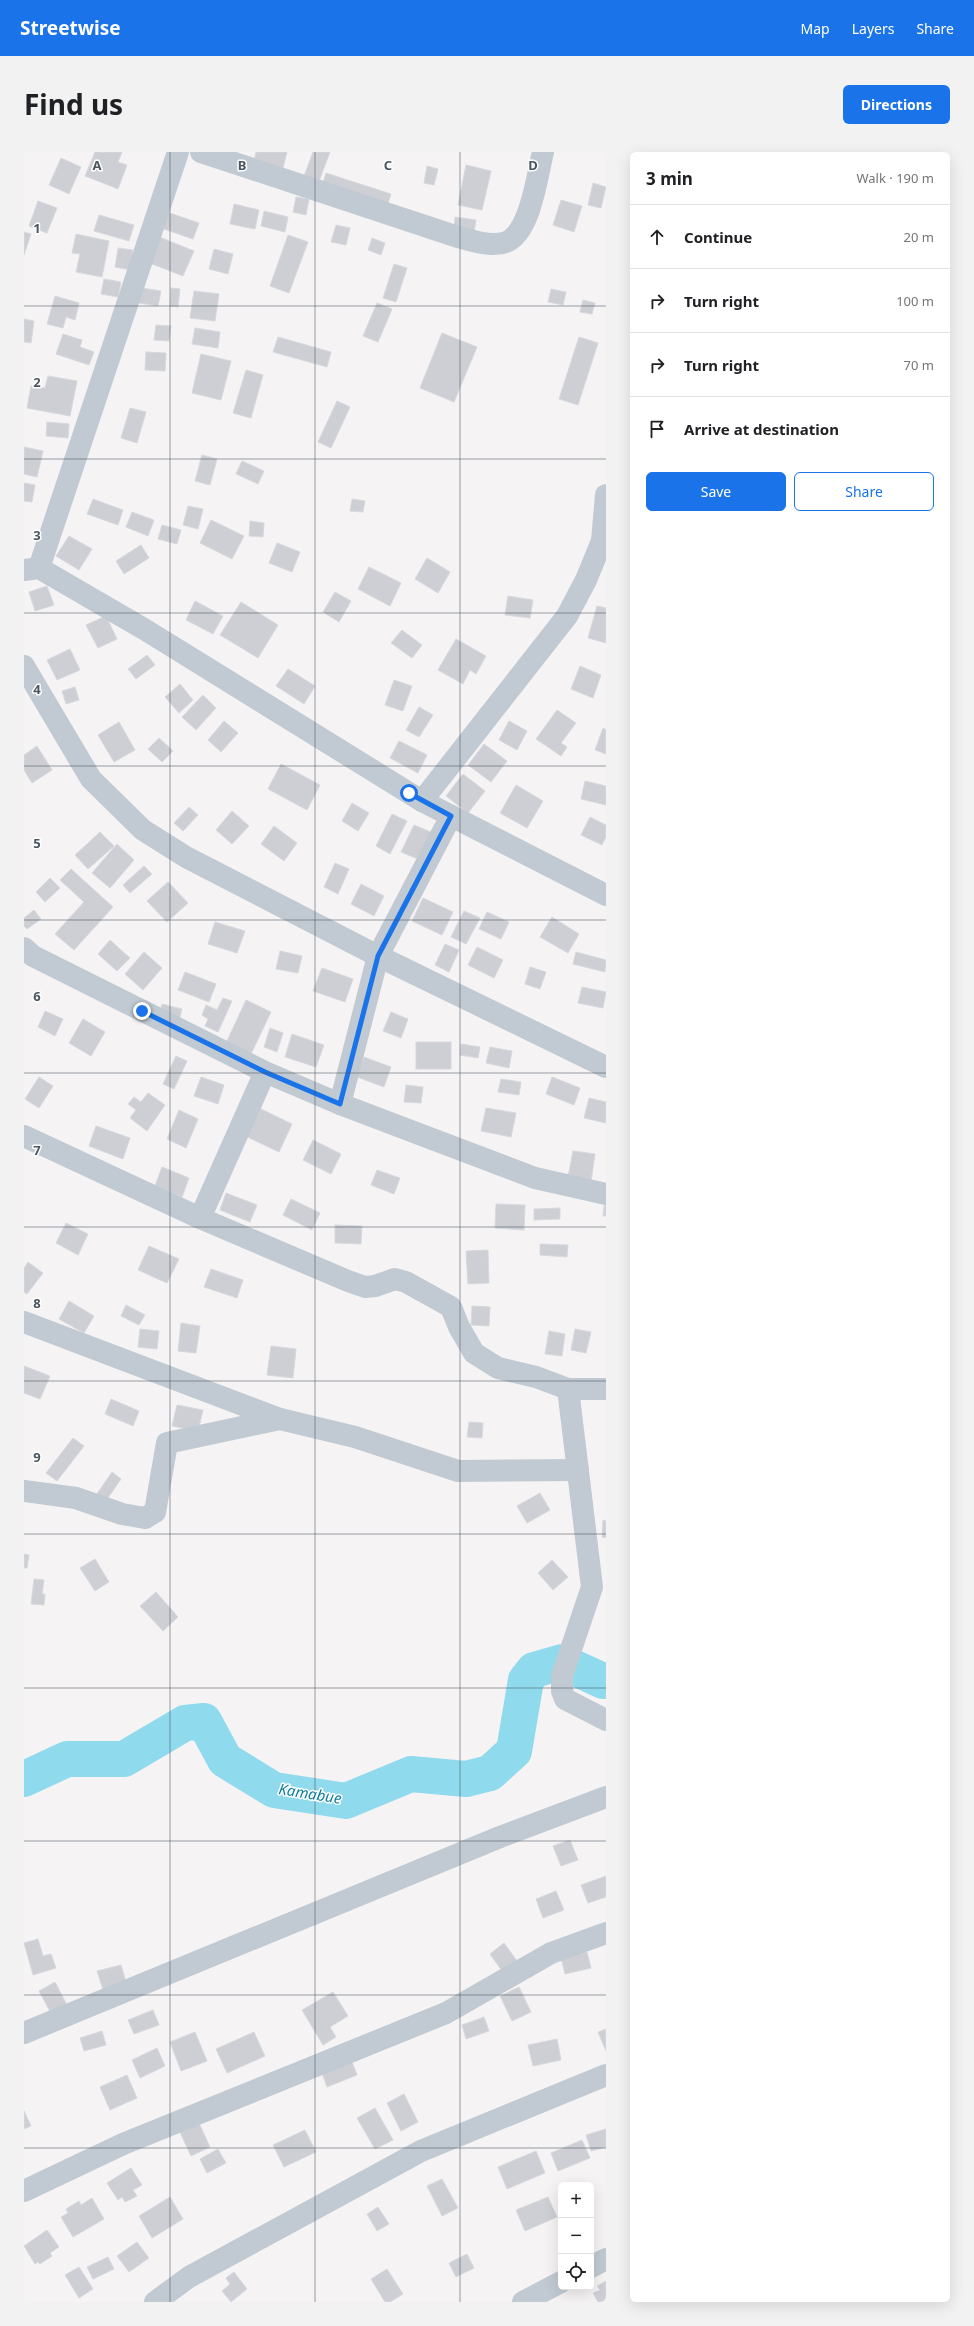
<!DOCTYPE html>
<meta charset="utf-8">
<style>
body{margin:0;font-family:"Noto Sans",sans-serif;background:#f2f2f2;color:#202124}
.controls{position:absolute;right:12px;bottom:12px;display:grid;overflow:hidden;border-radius:6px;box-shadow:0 4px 16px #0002}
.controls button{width:36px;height:36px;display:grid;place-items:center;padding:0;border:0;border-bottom:1px solid #e0e0e0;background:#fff;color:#202124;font:20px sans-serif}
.stop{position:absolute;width:12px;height:12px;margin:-9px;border:3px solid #1a73e8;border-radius:50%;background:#fff}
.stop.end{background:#1a73e8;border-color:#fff;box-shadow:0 1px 4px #0008}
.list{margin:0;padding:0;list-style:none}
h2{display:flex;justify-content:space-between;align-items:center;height:52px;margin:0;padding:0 16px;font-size:17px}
h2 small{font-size:13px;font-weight:400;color:#757577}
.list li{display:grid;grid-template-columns:26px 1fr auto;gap:12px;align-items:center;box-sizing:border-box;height:64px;padding:0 16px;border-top:1px solid #e0e0e0}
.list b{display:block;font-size:15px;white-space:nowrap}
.list em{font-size:13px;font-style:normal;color:#757577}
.actions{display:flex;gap:8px;padding:12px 16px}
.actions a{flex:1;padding:9px 0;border:1px solid #1a73e8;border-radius:6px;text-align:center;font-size:14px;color:#1a73e8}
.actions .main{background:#1a73e8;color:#fff}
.icon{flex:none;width:22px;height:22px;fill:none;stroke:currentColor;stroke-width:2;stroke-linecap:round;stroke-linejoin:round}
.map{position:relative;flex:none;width:582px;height:2150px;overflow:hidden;border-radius:6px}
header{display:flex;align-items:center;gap:24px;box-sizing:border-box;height:56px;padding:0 20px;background:#1a73e8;color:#fff}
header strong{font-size:19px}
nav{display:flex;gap:22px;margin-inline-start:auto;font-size:14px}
.intro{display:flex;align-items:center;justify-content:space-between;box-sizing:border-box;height:96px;padding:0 24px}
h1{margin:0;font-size:28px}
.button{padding:10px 18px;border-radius:6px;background:#1a73e8;color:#fff;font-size:14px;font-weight:700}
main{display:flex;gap:24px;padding:0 24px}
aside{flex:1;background:#fff;border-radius:6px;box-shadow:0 4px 16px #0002}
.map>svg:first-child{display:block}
</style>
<header>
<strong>Streetwise</strong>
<nav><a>Map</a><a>Layers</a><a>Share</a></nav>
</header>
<div class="intro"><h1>Find us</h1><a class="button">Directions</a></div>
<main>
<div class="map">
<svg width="582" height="2150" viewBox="0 0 582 2150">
<rect width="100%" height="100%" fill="#f5f3f3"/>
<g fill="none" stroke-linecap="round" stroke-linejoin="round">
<!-- river -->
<polyline stroke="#90daee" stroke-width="36" points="0,1627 43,1607 100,1607 161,1571 180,1569 201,1608 250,1638 322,1649 387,1622 442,1627 466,1621 490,1599 502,1528 510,1518 538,1510 579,1529 582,1528"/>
</g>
<!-- building -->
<g fill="#cdcfd5" stroke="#d7d9de">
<polygon points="71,0 98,0 94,10 103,13 94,37 61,24"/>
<polygon points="232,0 263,0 259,16 230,9"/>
<polygon points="289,0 306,0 294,32 279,27"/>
<polygon points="37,6 57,15 45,42 25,33"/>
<polygon points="442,13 467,19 458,58 434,53"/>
<polygon points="403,14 414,17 410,33 400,31"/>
<polygon points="302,21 367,42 362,57 297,37"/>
<polygon points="569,31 582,35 577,56 564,53"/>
<polygon points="272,45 285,47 282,63 269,60"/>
<polygon points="537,48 558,54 550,80 529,73"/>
<polygon points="14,49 33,56 23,81 5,74"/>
<polygon points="210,52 235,58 231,77 206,72"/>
<polygon points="240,59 264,65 261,80 237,74"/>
<polygon points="143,60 175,71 169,87 137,76"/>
<polygon points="75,63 110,73 105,89 70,79"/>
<polygon points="431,65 452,68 450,80 430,77"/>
<polygon points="312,73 326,76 322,93 307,90"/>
<polygon points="0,80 7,82 0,103"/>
<polygon points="52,82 85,89 78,125 52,120 56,102 48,101"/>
<polygon points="264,83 284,90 265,141 246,134"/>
<polygon points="133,84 170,99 159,124 123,110"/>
<polygon points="348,86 361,91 357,103 344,98"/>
<polygon points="94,96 109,98 107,118 91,115"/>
<polygon points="190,97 209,102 204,122 185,117"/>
<polygon points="370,112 383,116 372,150 359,146"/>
<polygon points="80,127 97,130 94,145 77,142"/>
<polygon points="112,135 137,139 134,154 109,150"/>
<polygon points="147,136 156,137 154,155 146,154"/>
<polygon points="527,137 542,140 539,153 524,150"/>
<polygon points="170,139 195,142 191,169 166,166"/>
<polygon points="31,144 55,151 51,168 42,165 39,176 23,172"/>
<polygon points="559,148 571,151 568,162 556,160"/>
<polygon points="353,151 368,157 354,190 339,184"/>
<polygon points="0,167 10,169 7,191 0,190"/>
<polygon points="132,173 147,174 145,189 130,188"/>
<polygon points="171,176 196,180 194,196 168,192"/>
<polygon points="418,181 453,195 430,250 396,236"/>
<polygon points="39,182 58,188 56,195 70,200 65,213 32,202"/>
<polygon points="254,185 307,200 303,215 249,200"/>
<polygon points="555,185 574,191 554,253 535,247"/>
<polygon points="122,200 142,201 141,219 121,218"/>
<polygon points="177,202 207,209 197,248 168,241"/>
<polygon points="222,218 239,223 227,266 209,261"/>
<polygon points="24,224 53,229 46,264 3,256 7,234 21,236"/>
<polygon points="313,249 326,255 307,296 294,290"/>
<polygon points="106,256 122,260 113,291 97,286"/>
<polygon points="23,270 45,272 44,286 22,284"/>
<polygon points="0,295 19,299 13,325 0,322"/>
<polygon points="178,303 193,307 186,333 171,329"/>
<polygon points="218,309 240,319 234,332 212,322"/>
<polygon points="0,331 11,333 8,350 0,349"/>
<polygon points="69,347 99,358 94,373 63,362"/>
<polygon points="328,347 341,349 339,360 326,359"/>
<polygon points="164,354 179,357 174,377 159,373"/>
<polygon points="108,360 130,368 124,384 102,375"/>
<polygon points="187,368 220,384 208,407 176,391"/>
<polygon points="226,369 240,371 239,385 225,384"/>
<polygon points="138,373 157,378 153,392 134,387"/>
<polygon points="45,384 68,397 55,418 32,404"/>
<polygon points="253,391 276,400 268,420 245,411"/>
<polygon points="117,393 125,406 100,422 92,409"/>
<polygon points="403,406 426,420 414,441 391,427"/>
<polygon points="345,415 377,431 366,454 334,437"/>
<polygon points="23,434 30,453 11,459 5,440"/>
<polygon points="311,440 327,449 315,470 299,460"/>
<polygon points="484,444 509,448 506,466 481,463"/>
<polygon points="171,449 199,464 189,482 162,468"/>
<polygon points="217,450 254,473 234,506 196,483"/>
<polygon points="573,454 582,456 582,491 564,486"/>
<polygon points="82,464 93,487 74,496 62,473"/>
<polygon points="378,478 398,493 388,506 367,491"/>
<polygon points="432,487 462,504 452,522 446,518 439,532 414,518"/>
<polygon points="46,497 56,518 33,528 23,508"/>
<polygon points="123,503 131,513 112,527 104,517"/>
<polygon points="556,514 577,523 569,546 547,537"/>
<polygon points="264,517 291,534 280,552 252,534"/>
<polygon points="370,528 388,534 379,559 361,553"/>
<polygon points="156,532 169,548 155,561 141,545"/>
<polygon points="51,535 55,548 42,552 38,539"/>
<polygon points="179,543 192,556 172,578 158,565"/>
<polygon points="395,555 409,563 395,585 382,578"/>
<polygon points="533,558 552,571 537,591 543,595 537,604 512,587"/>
<polygon points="200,569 214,581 197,600 184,588"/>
<polygon points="485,569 503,579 493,598 475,588"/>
<polygon points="95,570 111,598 90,610 74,583"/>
<polygon points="579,576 582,578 582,602 571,598"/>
<polygon points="135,586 149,599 138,610 124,597"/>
<polygon points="375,589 403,603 394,621 366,606"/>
<polygon points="460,592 483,609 467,630 444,613"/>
<polygon points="13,594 28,618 8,631 0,618 0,603"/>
<polygon points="257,612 296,633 283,658 244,637"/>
<polygon points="439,622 461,639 444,661 422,644"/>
<polygon points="561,629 582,634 582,653 557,647"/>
<polygon points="492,633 519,649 503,676 476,661"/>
<polygon points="328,651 345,661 334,679 318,669"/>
<polygon points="165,655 174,663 159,679 150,671"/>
<polygon points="208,659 225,674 208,692 192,678"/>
<polygon points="368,662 383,669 366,702 352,694"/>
<polygon points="566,665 582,673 582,685 578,693 557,683"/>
<polygon points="390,673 407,680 394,707 377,700"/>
<polygon points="250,674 273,691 260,709 237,692"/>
<polygon points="76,680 90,694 64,717 51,703"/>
<polygon points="93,692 110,708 86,736 68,721"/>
<polygon points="311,711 325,717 314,742 300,735"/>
<polygon points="120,714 128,722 106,741 99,733"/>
<polygon points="47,717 89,755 50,798 31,782 60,750 36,728"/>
<polygon points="26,726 36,736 21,750 12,740"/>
<polygon points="144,730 164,751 143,770 123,749"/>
<polygon points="337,732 360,744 350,764 327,752"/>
<polygon points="399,746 429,760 418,783 388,769"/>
<polygon points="10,758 17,767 3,777 0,774 0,766"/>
<polygon points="440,759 456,766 442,792 427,785"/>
<polygon points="463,760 485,770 477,787 455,777"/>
<polygon points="528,765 555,782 544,801 516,785"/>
<polygon points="191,770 221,779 213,801 184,792"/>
<polygon points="86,788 106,806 93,819 74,802"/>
<polygon points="421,792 435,798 425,820 411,813"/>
<polygon points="453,795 479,808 470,826 444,813"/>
<polygon points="256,799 278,804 274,821 252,817"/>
<polygon points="120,800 138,816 119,838 101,822"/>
<polygon points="552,800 582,808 581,820 549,812"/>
<polygon points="506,815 522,820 516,837 501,832"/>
<polygon points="298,816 329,827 321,850 289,839"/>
<polygon points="161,820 192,832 185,850 154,838"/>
<polygon points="558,835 582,840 579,856 554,851"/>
<polygon points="199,846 208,849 194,880 181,874 184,867 178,863 182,853 193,858"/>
<polygon points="222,848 247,860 227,902 202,891"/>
<polygon points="138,852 158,857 155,869 135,864"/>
<polygon points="21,859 39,867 31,884 14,875"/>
<polygon points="367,860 384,867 377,886 359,879"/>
<polygon points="59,867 81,880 67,904 45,891"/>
<polygon points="246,876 259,881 253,900 240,895"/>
<polygon points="268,882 300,893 292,915 261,905"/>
<rect x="392" y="890" width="35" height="27"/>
<polygon points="437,892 456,895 454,906 436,903"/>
<polygon points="466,895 488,899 485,916 462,911"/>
<polygon points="152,904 163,909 150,937 139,932"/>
<polygon points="340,905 367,915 360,935 333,925"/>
<polygon points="15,925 29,934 15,956 1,947"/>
<polygon points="177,925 200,933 194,952 170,944"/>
<polygon points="528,925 556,936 550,953 522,942"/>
<polygon points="477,927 497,930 495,943 474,940"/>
<polygon points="382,933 399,935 397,951 380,950"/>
<polygon points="124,941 141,953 123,979 106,966 112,958 104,952 110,945 117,950"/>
<polygon points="565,946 582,950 582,971 560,966"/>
<polygon points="233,955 268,972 255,1000 219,983"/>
<polygon points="462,956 492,961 487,985 457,979"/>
<polygon points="155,958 174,967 162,996 143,987"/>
<polygon points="72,974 106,986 99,1007 65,994"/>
<polygon points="289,988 317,1002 307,1022 279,1008"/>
<polygon points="549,999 571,1002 567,1029 544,1025"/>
<polygon points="138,1015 165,1026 158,1045 131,1034"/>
<polygon points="353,1018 376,1026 370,1042 347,1033"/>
<polygon points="202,1041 233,1053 226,1070 196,1058"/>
<polygon points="267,1047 296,1061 288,1078 259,1063"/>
<polygon points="581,1047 582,1048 582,1064 579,1064"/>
<polygon points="472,1052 501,1053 500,1078 471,1076"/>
<polygon points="536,1056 536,1067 510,1068 510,1057"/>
<polygon points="42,1071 64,1082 54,1103 32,1091"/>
<polygon points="311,1073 338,1074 337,1092 311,1091"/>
<polygon points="516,1092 544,1093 543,1105 516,1103"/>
<polygon points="125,1094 155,1107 143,1131 114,1118"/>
<polygon points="464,1098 465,1131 444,1132 442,1099"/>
<polygon points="4,1110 19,1121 3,1142 0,1140 0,1116"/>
<polygon points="187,1117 219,1128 213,1146 180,1135"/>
<polygon points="45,1149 70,1164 60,1181 35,1167"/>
<polygon points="102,1153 121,1163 115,1173 97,1164"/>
<polygon points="448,1154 466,1155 465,1174 447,1173"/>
<polygon points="157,1171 176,1174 172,1201 154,1199"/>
<polygon points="116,1177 135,1179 133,1197 114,1195"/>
<polygon points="551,1177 567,1180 562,1201 547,1198"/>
<polygon points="525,1179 541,1182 538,1204 521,1202"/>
<polygon points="247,1194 272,1197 269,1226 243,1223"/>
<polygon points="0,1214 26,1224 16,1247 0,1241"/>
<polygon points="87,1247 115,1259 109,1274 81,1262"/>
<polygon points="153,1253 179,1258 174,1279 148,1274"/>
<polygon points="445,1270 459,1271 458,1286 443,1285"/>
<polygon points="49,1286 60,1294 33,1329 22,1321"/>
<polygon points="88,1320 97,1327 79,1353 70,1346"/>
<polygon points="516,1341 526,1358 503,1371 493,1354"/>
<polygon points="579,1368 582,1369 582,1386 578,1385"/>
<polygon points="0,1402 5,1403 3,1416 0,1416"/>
<polygon points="71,1407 85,1430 71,1439 56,1416"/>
<polygon points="528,1408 544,1425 529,1438 514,1421"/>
<polygon points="10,1427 20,1428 18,1442 21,1442 20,1453 7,1452"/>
<polygon points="132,1440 154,1465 139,1479 116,1454"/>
<polygon points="546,1688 554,1708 537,1714 529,1694"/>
<polygon points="582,1724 582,1745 564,1751 557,1733"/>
<polygon points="532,1739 540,1758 519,1766 512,1747"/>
<polygon points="14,1787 19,1804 27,1802 32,1816 9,1823 0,1791"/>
<polygon points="480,1791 496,1813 481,1823 466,1802"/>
<polygon points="563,1800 567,1816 541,1822 537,1806"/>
<polygon points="97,1813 104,1837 81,1844 73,1819"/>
<polygon points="31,1830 44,1855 28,1863 15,1839"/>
<polygon points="495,1835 507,1860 488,1869 476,1844"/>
<polygon points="309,1840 324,1864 306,1875 312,1885 299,1893 278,1858"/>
<polygon points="129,1858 135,1873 110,1882 104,1868"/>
<polygon points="460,1865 465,1879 442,1887 438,1873"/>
<polygon points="582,1877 582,1899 574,1880"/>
<polygon points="78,1879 82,1893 60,1899 56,1886"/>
<polygon points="171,1880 183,1909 157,1919 146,1890"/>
<polygon points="230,1880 241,1904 203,1921 192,1897"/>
<polygon points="533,1887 537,1908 509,1914 504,1893"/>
<polygon points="133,1896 141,1914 116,1926 108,1908"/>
<polygon points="327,1907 333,1923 303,1935 297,1918"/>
<polygon points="103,1923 113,1946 86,1958 76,1935"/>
<polygon points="380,1942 394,1970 377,1979 363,1951"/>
<polygon points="351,1956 369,1988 351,1997 333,1966"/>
<polygon points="0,1959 7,1974 0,1977"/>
<polygon points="174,1969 186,1995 167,2004 155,1978"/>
<polygon points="582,1977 582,1995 567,1999 562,1983"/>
<polygon points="281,1978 292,2000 260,2015 249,1993"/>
<polygon points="558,1988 566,2006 534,2019 527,2001"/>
<polygon points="194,1997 202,2011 183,2021 176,2007"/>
<polygon points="512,1999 521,2021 483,2037 474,2015"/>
<polygon points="107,2016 118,2033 109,2038 113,2044 101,2050 98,2045 94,2048 83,2031"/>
<polygon points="418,2027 434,2056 418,2064 403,2034"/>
<polygon points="146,2045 159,2067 128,2086 115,2064"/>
<polygon points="524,2045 533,2065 501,2079 492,2058"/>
<polygon points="68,2046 80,2067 49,2085 37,2065 44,2061 42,2057 55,2049 57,2053"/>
<polygon points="354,2055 365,2072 353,2079 343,2062"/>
<polygon points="23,2078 35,2095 26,2101 28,2104 16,2112 14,2110 11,2112 0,2094"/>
<polygon points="113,2090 125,2106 105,2120 93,2104"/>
<polygon points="443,2102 450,2116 432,2125 425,2111"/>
<polygon points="84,2105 90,2117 69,2127 63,2115"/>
<polygon points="55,2115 69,2137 55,2146 41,2123"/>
<polygon points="363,2117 379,2142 366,2150 361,2150 347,2127"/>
<polygon points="210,2120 223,2137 207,2150 198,2139 206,2132 202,2126"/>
<polygon points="582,2129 582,2150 574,2150 569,2141 576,2138 573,2134"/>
</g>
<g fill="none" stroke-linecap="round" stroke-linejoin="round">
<!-- minor -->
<g stroke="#c1cad2" stroke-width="22">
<path d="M177,0L434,85C449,89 464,94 479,91C506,85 513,24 519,0"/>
<polyline points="15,416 154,0"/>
<polyline points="0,418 15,416 120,477 398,649 582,743"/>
<polyline points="0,514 67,627 119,678 162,705 354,804 582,915"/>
<polyline points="398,649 543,464 562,428 578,389 582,343"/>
<polyline points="0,796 9,804 241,920 316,952 511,1026 582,1042"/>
<polyline points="316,952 354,804 427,664"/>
<polyline points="0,984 176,1066 324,1129 341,1135 351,1134 371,1127 382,1130 427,1155 435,1175 450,1201 474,1216 512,1225 544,1237 582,1237"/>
<polyline points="176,1066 241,920"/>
<polyline points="0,1170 256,1267 331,1285 434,1319 554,1318"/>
<polyline points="544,1237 568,1435 538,1524 538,1539 541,1547 582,1568"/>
<polyline points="0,1339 52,1346 98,1362 121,1366 131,1360 143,1291 256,1267"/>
<polyline points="0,1881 476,1685 582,1645"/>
<polyline points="0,2039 99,1992 422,1861 527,1801 582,1781"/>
<polyline points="567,2115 582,2107"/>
<polyline points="131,2150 165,2125 397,1999 582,1923"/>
<polyline points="499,2150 537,2130"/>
</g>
</g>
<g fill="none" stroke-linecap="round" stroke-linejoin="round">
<!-- route -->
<polyline stroke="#1a73e8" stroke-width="5" points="118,859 241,920 316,952 354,804 427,664 385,641"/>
</g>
<!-- grid -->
<path fill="none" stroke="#4a5661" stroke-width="1" stroke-opacity="0.55" d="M146,0V2150M291,0V2150M436,0V2150M0,154H582M0,307H582M0,461H582M0,614H582M0,768H582M0,921H582M0,1075H582M0,1229H582M0,1382H582M0,1536H582M0,1689H582M0,1843H582M0,1996H582"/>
<g text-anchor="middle" stroke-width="3" stroke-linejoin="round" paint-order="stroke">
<!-- water labels -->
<g font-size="15" font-style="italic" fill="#0c7c9b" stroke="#fff">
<text transform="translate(286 1642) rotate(9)" y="5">Kamabue</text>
</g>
</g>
<g font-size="13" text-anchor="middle" font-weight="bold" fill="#4a5661" stroke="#fff" stroke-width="3" stroke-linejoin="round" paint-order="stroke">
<text x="73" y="18">A</text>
<text x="218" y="18">B</text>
<text x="364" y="18">C</text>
<text x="509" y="18">D</text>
<text x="13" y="81">1</text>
<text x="13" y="235">2</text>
<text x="13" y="388">3</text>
<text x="13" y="542">4</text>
<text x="13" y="696">5</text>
<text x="13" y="849">6</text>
<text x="13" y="1003">7</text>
<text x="13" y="1156">8</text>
<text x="13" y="1310">9</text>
</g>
</svg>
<div class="controls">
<button>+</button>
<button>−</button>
<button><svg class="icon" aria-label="locate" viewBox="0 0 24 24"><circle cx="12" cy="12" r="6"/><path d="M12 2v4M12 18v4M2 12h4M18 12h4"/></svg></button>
</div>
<div class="stop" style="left:385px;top:641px"></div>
<div class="stop end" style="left:118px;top:859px"></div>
</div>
<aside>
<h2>3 min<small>Walk · 190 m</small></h2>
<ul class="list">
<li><svg class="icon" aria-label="ahead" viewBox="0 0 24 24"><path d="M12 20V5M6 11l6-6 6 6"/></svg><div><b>Continue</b></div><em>20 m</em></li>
<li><svg class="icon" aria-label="right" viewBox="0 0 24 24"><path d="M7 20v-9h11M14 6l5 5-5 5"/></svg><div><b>Turn right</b></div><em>100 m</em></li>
<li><svg class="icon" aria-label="right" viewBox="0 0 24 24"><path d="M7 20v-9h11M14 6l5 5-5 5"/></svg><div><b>Turn right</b></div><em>70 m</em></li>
<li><svg class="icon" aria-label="arrive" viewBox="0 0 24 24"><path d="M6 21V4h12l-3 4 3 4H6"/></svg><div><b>Arrive at destination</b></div></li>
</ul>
<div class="actions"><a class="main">Save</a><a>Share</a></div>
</aside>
</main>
